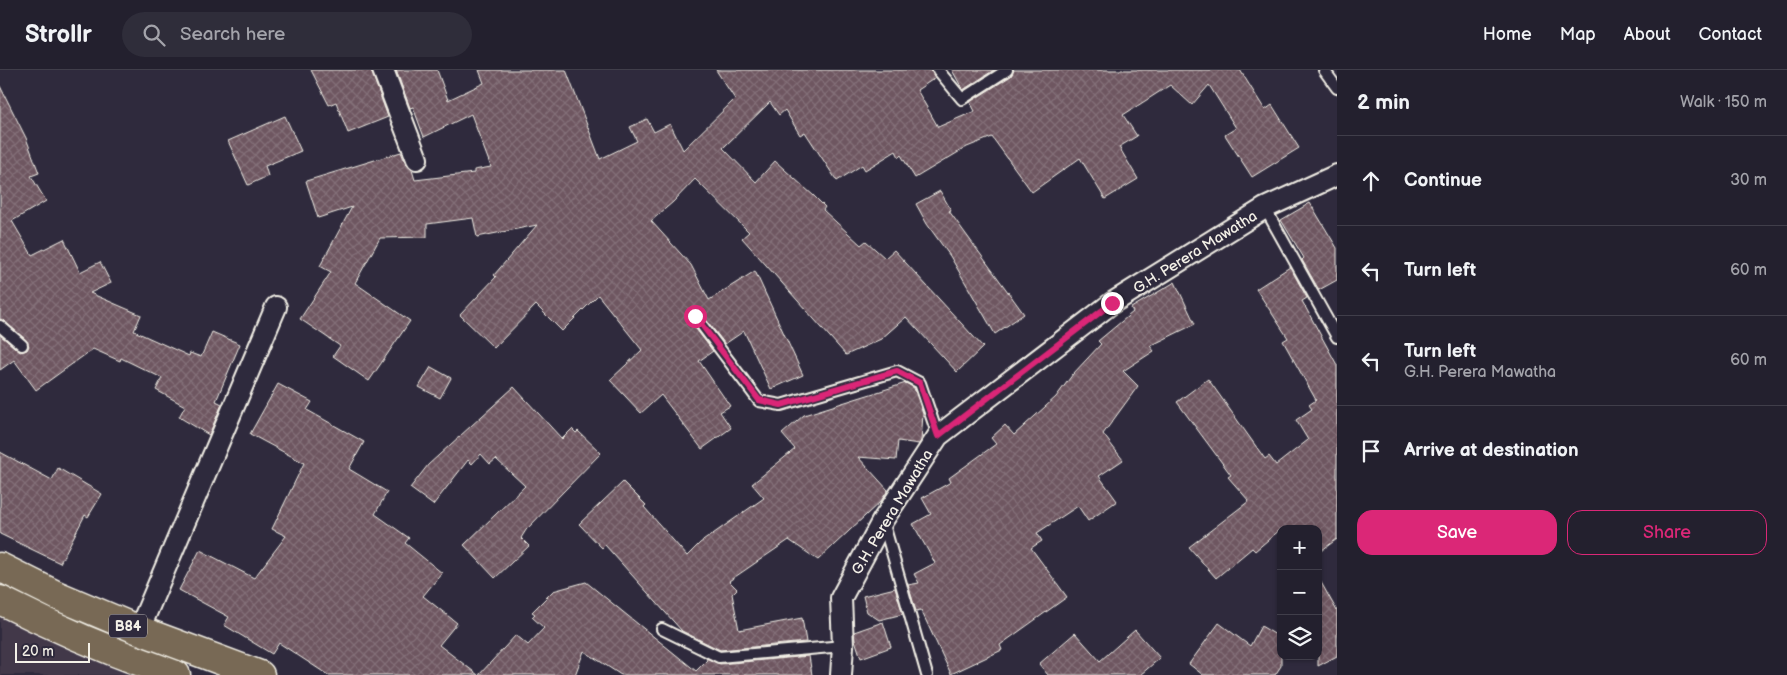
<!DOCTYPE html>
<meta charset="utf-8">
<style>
body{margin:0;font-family:"Balsamiq Sans",sans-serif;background:#2f2d3a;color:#f1f3f6}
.controls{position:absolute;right:15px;bottom:15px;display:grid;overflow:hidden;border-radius:10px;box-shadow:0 1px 4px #0004}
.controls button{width:45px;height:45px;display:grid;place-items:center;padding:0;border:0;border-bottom:1px solid #403e4a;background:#23202e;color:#f1f3f6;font:25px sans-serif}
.scale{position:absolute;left:15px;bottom:12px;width:75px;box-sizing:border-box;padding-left:5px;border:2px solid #f4f1e8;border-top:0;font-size:14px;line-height:18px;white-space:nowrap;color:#f4f1e8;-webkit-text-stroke:4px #2f2a3d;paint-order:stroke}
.stop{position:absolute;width:15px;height:15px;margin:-11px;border:4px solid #db2777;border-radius:50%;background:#fff}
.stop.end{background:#db2777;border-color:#fff;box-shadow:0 1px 5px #0008}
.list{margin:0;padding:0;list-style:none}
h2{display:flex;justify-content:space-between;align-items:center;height:65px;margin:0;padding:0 20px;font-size:21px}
h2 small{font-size:16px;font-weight:400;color:#a3a3aa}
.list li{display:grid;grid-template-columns:32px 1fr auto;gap:15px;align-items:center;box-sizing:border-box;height:90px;padding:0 20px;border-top:1px solid #403e4a}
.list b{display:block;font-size:19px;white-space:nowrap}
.list p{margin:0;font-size:16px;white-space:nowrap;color:#a3a3aa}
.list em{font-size:16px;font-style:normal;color:#a3a3aa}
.actions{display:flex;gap:10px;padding:15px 20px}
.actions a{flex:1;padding:11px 0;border:1px solid #db2777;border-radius:15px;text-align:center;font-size:18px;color:#db2777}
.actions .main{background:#db2777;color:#fff}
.icon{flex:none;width:28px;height:28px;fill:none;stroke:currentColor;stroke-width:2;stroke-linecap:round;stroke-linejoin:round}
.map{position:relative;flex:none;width:1337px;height:605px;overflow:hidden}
header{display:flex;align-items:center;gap:30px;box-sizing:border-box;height:70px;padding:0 25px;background:#23202e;border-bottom:1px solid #403e4a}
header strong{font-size:24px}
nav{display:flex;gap:28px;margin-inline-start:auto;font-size:18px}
.search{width:350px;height:45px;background:#2f2d3a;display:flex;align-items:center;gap:12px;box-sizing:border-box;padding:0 18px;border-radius:28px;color:#a3a3aa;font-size:19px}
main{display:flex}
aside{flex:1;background:#23202e}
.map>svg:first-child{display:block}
</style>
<header>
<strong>Strollr</strong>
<div class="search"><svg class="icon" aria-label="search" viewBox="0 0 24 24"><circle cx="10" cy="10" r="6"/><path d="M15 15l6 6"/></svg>Search here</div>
<nav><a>Home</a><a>Map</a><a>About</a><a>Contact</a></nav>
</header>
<main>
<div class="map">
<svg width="1337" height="605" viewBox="0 0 1337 605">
<defs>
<pattern id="building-cross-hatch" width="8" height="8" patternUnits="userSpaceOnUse" patternTransform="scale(1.25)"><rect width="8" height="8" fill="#6e5661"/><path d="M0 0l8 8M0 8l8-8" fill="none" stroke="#836f78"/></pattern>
</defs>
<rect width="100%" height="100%" fill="#2f2a3d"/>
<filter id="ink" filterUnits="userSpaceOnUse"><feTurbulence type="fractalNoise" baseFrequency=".02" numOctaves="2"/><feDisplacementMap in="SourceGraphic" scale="10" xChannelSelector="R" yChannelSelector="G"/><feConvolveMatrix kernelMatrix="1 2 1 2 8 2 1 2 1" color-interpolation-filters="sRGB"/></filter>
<g filter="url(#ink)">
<!-- built -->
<polygon fill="#423748" points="0,541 138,605 0,605"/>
<!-- building -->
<g fill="url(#building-cross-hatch)" stroke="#f4f1e8">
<polygon points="311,0 371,0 388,47 348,63 336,32 329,35"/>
<polygon points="396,0 437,0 448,30 484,13 479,0 566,0 600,89 637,71 630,57 647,49 654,62 670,54 683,80 735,29 716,0 931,0 935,8 917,20 938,57 975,41 970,32 1011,6 1014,0 1240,0 1265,40 1272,35 1299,78 1252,107 1225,65 1236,58 1209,15 1192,35 1170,15 1123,45 1137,66 1119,77 1138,109 1105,129 1080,88 1032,122 992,67 967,77 915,108 901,85 899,87 896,81 865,100 862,95 837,111 805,62 800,65 785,40 779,45 770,32 723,78 756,112 775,91 814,126 825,137 823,140 861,175 866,171 885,188 894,180 983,277 957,302 906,247 881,269 846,285 742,168 749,162 695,109 673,132 651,151 691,195 709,230 755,201 803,305 771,319 744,261 725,274 700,242 695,239 691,240 689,244 689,250 713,281 699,291 730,336 720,342 731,358 702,379 661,325 641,343 610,310 642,280 598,225 562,261 536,235 494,278 460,245 496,207 494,205 537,155 477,167 473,148 427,154 427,167 380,168 355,213 410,251 369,311 333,286 340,276 300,249 331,202 320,196 352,137 318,148 306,111 401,82 406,94 412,100 415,110 474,103 474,100 491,97 471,44 424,67 413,37 410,38"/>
<polygon points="952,0 994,0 963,20"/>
<polygon points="0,16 26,68 39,103 31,106 46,131 12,151 32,185 64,169 80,202 100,192 111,213 90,223 141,245 134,261 189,286 190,283 201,287 212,262 240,274 216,331 222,334 209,365 179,347 185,336 156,320 162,308 121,288 120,291 93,279 36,320 14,290 0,300 0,265 20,282 27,280 29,276 26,270 4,251 0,249"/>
<polygon points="285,46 301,81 265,96 268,106 248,115 228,71"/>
<polygon points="940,121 951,140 949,141 1024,244 995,264 950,186 927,154 916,134"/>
<polygon points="1310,133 1337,178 1337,210 1319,220 1302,190 1304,188 1281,150"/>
<polygon points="1290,197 1307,228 1302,231 1337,295 1337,469 1318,483 1318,459 1281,459 1255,481 1252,478 1216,508 1189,477 1249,431 1228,407 1231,405 1177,332 1208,309 1265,389 1269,386 1276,395 1308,370 1296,350 1312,339 1309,335 1316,330 1283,271 1288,268 1256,219"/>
<polygon points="1175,212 1195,254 1150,276 1154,281 1123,301 1138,316 1103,364 1123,390 1099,406 1117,431 1088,451 1078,436 1037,463 1042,471 1031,478 1067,527 1000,575 1002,580 951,604 921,540 916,541 908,515 919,513 914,504 935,493 913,454 931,444 922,428 951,412 949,408 996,374 991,368 1005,355 1014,365 1056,327 1073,304 1101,274 1098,271 1133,242 1131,238"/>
<polygon points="431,297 451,308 440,328 419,317"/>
<polygon points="906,313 914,318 923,344 921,371 919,374 898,371 896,390 858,387 888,420 881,431 818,490 789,470 729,511 737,519 732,524 739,560 802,548 806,572 720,580 682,561 605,475 602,478 579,454 623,412 646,435 644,437 687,486 700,473 764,428 752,414 795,379 782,364 804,345"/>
<polygon points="278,314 312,332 307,340 364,372 349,399 387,422 375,444 409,468 405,473 442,503 423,526 457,553 439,575 478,605 328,605 279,573 272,584 224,555 229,547 179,520 200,480 254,508 286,466 272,459 304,393 250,364"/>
<polygon points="514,317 562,369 572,359 576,363 578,361 601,383 526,460 521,468 529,476 495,508 464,475 525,416 496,389 490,394 481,384 472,394 468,390 433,435 410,418 428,395"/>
<polygon points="0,382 52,410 58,398 102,424 88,447 85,445 60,493 0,464"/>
<polygon points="1318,507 1337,541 1337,586 1318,596"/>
<polygon points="586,512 696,601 707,590 706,588 720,594 809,586 812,605 621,605 584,581 575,605 479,605 516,565 528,575 544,558 532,547 535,544 532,542 553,521"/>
<polygon points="895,518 903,544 879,550 867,542 863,526"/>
<polygon points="883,552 891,577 861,588 855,570 854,562"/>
<polygon points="1219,553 1250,576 1261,556 1281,568 1281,596 1275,605 1203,605 1189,594"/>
<polygon points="1135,560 1160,588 1140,605 1048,605 1039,594 1075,563 1100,591"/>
</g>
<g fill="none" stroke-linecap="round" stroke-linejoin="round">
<!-- service casing -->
<g stroke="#f4f1e8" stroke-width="14">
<g id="service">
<polyline points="938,0 962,29 1007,0"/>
<polyline points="1324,0 1337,18"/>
<polyline points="1265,138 1337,267"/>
<polyline points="695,246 759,331 781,335 897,301 920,313 938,366"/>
<polyline points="0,256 22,275"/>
<polyline points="883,451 927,605"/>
<polyline points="662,559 719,587 843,576"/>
</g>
</g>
<!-- minor casing -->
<g stroke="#f4f1e8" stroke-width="24">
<g id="minor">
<polyline points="383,0 417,89"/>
<polyline points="139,560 276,237"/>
<polyline points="841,605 843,576 841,528 883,450 938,366 1112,233 1265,138 1337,105"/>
</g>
</g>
<!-- primary casing -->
<g stroke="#f4f1e8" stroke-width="31">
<g id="primary">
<polyline points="0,497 56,525 139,560 260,605"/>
<path d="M0,530C57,559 116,584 176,605"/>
</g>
</g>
<!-- service -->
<use href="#service" stroke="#2f2a3d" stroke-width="10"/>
<!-- minor -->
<use href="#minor" stroke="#2f2a3d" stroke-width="20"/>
<!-- primary -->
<use href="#primary" stroke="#786954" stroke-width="28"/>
</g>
</g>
<g fill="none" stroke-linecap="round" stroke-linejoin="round" filter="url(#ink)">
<!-- route -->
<polyline stroke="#db2777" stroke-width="6" points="695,246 759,330 781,335 897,301 920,313 938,366 1112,233"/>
</g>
<g text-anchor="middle" stroke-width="4" stroke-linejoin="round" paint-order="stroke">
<!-- shield labels -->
<rect fill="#2f2a3d" stroke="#b9b5b5" stroke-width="1" x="109" y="544.5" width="38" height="23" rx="4"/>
<g font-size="14" font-weight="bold" fill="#f4f1e8">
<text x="128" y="561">B84</text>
</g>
<!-- street labels -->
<g font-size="15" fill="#f4f1e8" stroke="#2f2a3d">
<text transform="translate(1195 182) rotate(-32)" y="5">G.H. Perera Mawatha</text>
<text transform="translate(892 442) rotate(-59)" y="5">G.H. Perera Mawatha</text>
</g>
</g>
</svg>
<div class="controls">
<button>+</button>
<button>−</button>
<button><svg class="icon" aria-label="layers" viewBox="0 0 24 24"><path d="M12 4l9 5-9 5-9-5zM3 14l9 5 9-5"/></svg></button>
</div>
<div class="scale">20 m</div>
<div class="stop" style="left:695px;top:246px"></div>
<div class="stop end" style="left:1112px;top:233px"></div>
</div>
<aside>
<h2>2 min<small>Walk · 150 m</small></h2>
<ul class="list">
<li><svg class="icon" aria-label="ahead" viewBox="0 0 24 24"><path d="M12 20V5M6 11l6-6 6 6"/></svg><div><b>Continue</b></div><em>30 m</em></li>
<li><svg class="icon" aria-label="left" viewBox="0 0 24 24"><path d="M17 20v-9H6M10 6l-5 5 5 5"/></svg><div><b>Turn left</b></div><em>60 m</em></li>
<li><svg class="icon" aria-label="left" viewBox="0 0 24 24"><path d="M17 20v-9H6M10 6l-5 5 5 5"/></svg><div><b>Turn left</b><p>G.H. Perera Mawatha</p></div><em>60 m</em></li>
<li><svg class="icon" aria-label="arrive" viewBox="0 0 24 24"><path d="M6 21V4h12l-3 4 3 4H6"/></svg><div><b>Arrive at destination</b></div></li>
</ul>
<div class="actions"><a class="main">Save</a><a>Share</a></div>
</aside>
</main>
